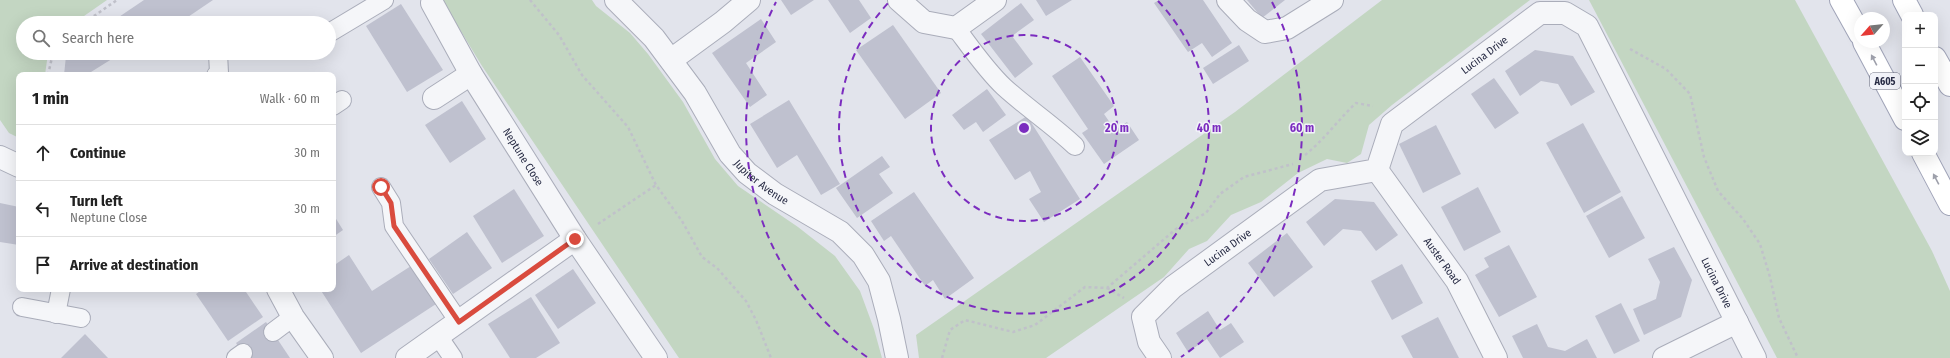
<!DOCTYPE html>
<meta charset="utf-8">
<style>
body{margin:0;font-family:"Fira Sans Condensed",sans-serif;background:#f2f2f2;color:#222}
.controls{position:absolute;right:12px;top:12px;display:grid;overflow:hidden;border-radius:8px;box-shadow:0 4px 16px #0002}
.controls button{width:36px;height:36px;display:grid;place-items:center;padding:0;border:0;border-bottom:1px solid #e0e0e0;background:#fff;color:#222;font:20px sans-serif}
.compass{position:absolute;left:1854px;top:12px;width:36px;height:36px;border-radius:50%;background:#fff;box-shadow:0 4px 16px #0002;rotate:243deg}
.stop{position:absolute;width:12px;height:12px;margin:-9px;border:3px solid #d94b3e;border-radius:50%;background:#fff}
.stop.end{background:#d94b3e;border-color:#fff;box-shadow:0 1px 4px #0008}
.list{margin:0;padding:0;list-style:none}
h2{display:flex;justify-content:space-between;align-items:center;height:52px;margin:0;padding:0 16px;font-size:17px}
h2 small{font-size:13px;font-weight:400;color:#767676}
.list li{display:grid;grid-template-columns:26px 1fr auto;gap:12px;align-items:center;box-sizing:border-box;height:56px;padding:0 16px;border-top:1px solid #e0e0e0}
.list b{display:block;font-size:15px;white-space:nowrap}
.list p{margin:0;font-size:13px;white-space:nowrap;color:#767676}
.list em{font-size:13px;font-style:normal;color:#767676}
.icon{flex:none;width:22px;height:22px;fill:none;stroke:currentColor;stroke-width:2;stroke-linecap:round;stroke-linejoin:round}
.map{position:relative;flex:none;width:1950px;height:358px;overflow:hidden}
.search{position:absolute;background:#fff;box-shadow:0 4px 16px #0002;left:16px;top:16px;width:320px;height:44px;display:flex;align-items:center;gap:10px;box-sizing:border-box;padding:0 14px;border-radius:22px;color:#767676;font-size:15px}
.panel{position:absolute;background:#fff;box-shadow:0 4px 16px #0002;left:16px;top:72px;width:320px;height:220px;border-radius:8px}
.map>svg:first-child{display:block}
</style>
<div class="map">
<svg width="1950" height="358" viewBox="0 0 1950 358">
<rect width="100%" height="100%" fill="#e2e4ec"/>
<!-- green -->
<g fill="#c3d6c2">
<polygon points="0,0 107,0 74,23 23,23 23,53 48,53 45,75 19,75 19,138 9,133 0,120"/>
<polygon points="442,0 592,0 596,6 630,33 648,54 683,102 715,159 738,186 798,227 835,256 860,291 874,329 882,358 679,358 482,66"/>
<polygon points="1382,0 1530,0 1392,105 1369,125 1361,154 1347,163 1327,159 1298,173 1261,202 1231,215 1207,241 1189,249 1164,277 1046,358 919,358 916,335 1235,112"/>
<polygon points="1589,0 1795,0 1932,251 1950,291 1950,358 1777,358"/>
</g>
<!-- building -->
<g fill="#bfc1cf">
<polygon points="144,0 213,0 179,23 110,23"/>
<polygon points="781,0 814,0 791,15"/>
<polygon points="828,0 859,0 871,18 850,33"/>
<polygon points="1036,0 1072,0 1046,16"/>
<polygon points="1159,0 1203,0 1232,43 1212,57 1202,43 1188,52 1154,3"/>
<polygon points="1247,0 1285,0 1262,18"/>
<polygon points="1021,3 1034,20 1012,36 1033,64 1015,78 981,34"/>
<polygon points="401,4 443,70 407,92 366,26"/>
<polygon points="761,19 776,42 746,63 767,95 750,107 712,53"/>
<polygon points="893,25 941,93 905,119 856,50"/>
<polygon points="1239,45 1249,61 1213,84 1203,68"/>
<polygon points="1535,50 1573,56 1595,92 1571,106 1558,84 1541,81 1520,96 1505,71"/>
<polygon points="70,53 112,53 115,57 91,72 91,75 64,75 66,56"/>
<polygon points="120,53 136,53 125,60"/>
<polygon points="1080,57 1114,106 1104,114 1115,130 1127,122 1139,140 1104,164 1082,133 1088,129 1052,76"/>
<polygon points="1494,78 1519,113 1495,129 1471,94"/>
<polygon points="987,89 1006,115 983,132 976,122 964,130 952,115"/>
<polygon points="789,100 840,184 821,195 797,155 777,168 750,124"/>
<polygon points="462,101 486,139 450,163 425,125"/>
<polygon points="1027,116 1080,199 1044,222 1029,199 1041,192 1030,171 1015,180 989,140"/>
<polygon points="1583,123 1621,192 1584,213 1546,143"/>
<polygon points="1436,125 1461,174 1423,193 1399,144"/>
<polygon points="882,156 890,167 879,174 893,193 857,218 836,188"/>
<polygon points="1478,187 1501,232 1464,251 1441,207"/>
<polygon points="514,189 544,236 502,263 473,216"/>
<polygon points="914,192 974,278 945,299 933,280 925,286 891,236 884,241 871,221"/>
<polygon points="1622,196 1645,238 1609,258 1586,216"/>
<polygon points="1335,199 1374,202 1398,235 1376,251 1361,231 1343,229 1324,246 1306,222"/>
<polygon points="0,203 19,207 19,245 0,242"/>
<polygon points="333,214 343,230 333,237"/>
<polygon points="467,232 492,268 453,294 429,259"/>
<polygon points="1287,233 1313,267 1274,297 1248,263"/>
<polygon points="1509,245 1537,297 1499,317 1475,275 1489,267 1484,258"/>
<polygon points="1674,247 1692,280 1681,317 1644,335 1633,309 1656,299 1660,282 1648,259"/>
<polygon points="349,255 372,291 411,266 436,304 361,353 320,289 333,289 333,266"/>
<polygon points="1402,264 1423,303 1392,320 1371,281"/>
<polygon points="573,269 596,303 558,329 535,295"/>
<polygon points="203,289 244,289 263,317 228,341 196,294"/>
<polygon points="531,297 560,343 536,358 510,358 488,324"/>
<polygon points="1621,303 1640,341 1614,354 1595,316"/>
<polygon points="1208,311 1220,330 1231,323 1244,342 1220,358 1207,339 1188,352 1176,333"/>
<polygon points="1438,317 1459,358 1413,358 1401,336"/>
<polygon points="266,322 290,358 246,358 236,343"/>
<polygon points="1537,324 1548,347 1565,351 1587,339 1597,358 1523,358 1512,336"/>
<polygon points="85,334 108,358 61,358"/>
</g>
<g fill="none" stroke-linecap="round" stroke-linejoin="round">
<!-- service casing -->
<g stroke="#aaadba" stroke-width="20">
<g id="service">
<path d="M956,28C971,48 986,70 1004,87C1027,108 1053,125 1075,146"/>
<polyline points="329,33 384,0"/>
<polyline points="216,75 219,73 218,53"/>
<polyline points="333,106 342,100"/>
<polyline points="381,187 391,203 394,226 459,322"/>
<polyline points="22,307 81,318"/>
<polyline points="56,314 61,289"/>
<polyline points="273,332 293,317"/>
<polyline points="438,336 453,358"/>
<polyline points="236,358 243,353"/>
</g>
</g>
<!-- minor casing -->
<g stroke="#aaadba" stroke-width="24">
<g id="minor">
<path id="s1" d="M616,0L654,38L695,93L730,154L747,173L775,194L840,232L863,255L879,281L889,319L897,358"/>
<polyline points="899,0 924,22 956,28 995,0"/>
<polyline points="1228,0 1247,20 1265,32 1287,28 1332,0"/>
<path id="s2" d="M432,3L471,74L575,239L656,358"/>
<polyline points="671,60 723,22 749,0"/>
<polyline points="434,98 471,74"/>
<polyline points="0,157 19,166"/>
<path id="s3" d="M1377,170L1457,281L1496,358"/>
<polyline points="278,289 293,317 322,358"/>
<polyline points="407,358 575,239"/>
<path id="s4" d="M1160,358L1149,342L1143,317L1173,287L1320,180L1377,170L1392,124L1540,13H1565L1587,26L1755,358"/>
<polyline points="1664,358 1737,322"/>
</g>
</g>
<!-- primary casing -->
<g stroke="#a0a4b8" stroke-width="24">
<g id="primary">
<polyline points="1841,0 1860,34"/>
<polyline points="1904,0 1912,15"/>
<polyline points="1864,42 1905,119"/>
<polyline points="1935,58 1950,85"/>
<polyline points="1923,153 1950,204"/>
</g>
</g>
<!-- path -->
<g stroke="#c0c1ca" stroke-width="2.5" stroke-dasharray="3 3" stroke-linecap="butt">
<polyline points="530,0 559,35 582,75 628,127 656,185 682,221 702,257 717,268 746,301 756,320 771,358"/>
<polyline points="84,23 117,0"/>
<polyline points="1630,49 1666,69 1690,94 1704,157 1718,191 1743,219 1760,244 1770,277 1779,318 1798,358"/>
<polyline points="48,75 53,53"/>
<path d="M1305,155C1324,140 1338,120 1356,103L1373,106"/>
<polyline points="598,224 656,185"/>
<polyline points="1107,288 1124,298"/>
<polyline points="942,358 950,330 965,320 1013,332 1035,325 1085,287 1107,288 1176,229 1206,213 1220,194 1244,177 1293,164"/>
</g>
<!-- service -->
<use href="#service" stroke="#f5f6f9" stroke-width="18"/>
<!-- minor -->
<use href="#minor" stroke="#f5f6f9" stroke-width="22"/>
<!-- primary -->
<use href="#primary" stroke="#fff" stroke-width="22"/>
</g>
<!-- one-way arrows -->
<defs><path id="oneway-solid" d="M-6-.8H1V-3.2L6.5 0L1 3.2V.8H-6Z"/></defs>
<g fill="#9ea0ab">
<use href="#oneway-solid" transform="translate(1874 60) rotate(-118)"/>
<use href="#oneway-solid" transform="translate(1936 179) rotate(-118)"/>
</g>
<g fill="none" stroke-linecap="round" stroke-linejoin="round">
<!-- route -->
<polyline stroke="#d94b3e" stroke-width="5" points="381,187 391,203 394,226 459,322 575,239"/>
</g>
<!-- distance rings -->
<g fill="none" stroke="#7b2cbf" stroke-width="2" stroke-dasharray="7 5">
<circle cx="1024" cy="128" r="93"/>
<path d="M1158 1A185 185 0 1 1 890 1"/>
<path d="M867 357A278 278 0 0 1 776 2M1272 2A278 278 0 0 1 1181 357"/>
</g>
<g text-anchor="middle" stroke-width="3" stroke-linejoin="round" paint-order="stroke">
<!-- shield labels -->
<rect fill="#f2f3f9" stroke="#65687b" stroke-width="1" x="1870" y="73" width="30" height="16" rx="3"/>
<g font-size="10" font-weight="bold" fill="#282c45">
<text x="1885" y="85">A605</text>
</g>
<!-- street labels -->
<g font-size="11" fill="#282c45" stroke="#f2f3f9">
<text dy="4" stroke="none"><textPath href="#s4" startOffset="491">Lucina Drive</textPath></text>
<text dy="4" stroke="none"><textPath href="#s2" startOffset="179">Neptune Close</textPath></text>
<text dy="4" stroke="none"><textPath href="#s1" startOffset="235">Jupiter Avenue</textPath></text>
<text dy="4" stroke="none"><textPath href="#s4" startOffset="155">Lucina Drive</textPath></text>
<text dy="4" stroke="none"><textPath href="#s3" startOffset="112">Auster Road</textPath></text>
<text dy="4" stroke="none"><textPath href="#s4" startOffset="899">Lucina Drive</textPath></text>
</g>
</g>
<circle cx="1024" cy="128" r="6" fill="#7b2cbf" stroke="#f2f3f9" stroke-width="2"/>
<g font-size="12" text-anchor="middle" font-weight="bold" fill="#7b2cbf" stroke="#f2f3f9" stroke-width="3" stroke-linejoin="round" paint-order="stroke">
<text x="1117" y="132">20 m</text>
<text x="1209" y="132">40 m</text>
<text x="1302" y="132">60 m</text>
</g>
</svg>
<div class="controls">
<button>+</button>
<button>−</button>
<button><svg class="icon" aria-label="locate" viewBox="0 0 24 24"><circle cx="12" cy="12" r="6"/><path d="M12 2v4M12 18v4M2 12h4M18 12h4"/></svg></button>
<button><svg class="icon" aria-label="layers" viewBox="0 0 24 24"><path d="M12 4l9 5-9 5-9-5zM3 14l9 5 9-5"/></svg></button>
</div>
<svg class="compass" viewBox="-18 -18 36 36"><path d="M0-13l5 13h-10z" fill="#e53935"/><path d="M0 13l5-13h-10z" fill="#767676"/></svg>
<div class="stop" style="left:381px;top:187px"></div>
<div class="stop end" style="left:575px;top:239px"></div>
<div class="search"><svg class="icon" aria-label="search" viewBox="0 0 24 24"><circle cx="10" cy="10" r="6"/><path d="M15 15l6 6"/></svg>Search here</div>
<section class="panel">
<h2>1 min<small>Walk · 60 m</small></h2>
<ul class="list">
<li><svg class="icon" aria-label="ahead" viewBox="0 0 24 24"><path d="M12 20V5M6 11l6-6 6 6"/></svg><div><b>Continue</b></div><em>30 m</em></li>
<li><svg class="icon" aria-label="left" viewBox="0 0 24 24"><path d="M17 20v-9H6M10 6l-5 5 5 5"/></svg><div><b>Turn left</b><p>Neptune Close</p></div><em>30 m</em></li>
<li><svg class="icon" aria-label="arrive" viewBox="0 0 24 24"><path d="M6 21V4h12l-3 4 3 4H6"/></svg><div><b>Arrive at destination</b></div></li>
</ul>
</section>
</div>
